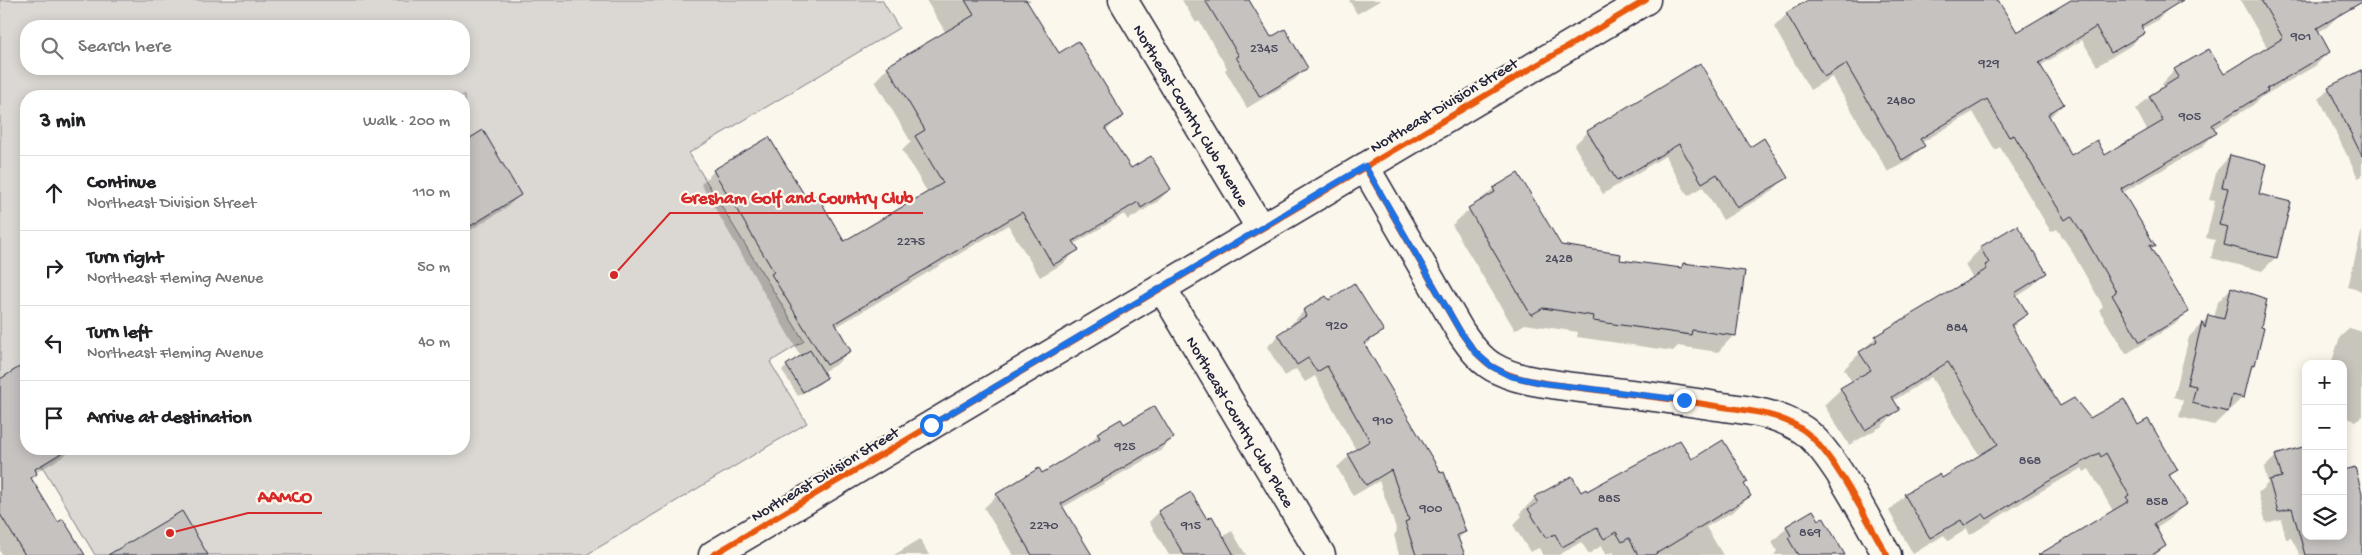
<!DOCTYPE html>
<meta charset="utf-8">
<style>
body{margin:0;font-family:"Gochi Hand",sans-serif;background:#f6f6f6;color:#202124}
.controls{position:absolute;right:15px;bottom:15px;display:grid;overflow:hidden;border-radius:10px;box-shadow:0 2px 12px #0003}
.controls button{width:45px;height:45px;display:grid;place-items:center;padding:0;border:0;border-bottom:1px solid #e0e0e0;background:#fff;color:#202124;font:25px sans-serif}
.stop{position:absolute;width:15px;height:15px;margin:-11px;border:4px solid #1a73e8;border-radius:50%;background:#fff}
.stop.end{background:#1a73e8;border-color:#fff;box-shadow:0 1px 5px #0008}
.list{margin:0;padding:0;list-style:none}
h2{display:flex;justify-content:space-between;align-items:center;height:65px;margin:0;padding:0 20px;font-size:21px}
h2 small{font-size:16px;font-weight:400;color:#757577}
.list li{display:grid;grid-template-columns:32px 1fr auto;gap:15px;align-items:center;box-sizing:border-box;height:75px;padding:0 20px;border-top:1px solid #e0e0e0}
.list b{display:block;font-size:19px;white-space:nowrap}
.list p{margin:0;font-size:16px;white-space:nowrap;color:#757577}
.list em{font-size:16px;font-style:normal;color:#757577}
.icon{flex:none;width:28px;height:28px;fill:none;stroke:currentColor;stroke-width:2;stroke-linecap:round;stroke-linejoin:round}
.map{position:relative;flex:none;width:2362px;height:555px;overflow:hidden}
.search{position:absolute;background:#fff;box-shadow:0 2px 12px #0003;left:20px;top:20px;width:450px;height:55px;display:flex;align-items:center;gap:12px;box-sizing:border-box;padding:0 18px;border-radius:20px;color:#757577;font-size:19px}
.panel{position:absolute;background:#fff;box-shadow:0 2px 12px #0003;left:20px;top:90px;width:450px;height:365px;border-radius:20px}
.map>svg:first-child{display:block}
</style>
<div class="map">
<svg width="2362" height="555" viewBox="0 0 2362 555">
<rect width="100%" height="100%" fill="#fbf7ec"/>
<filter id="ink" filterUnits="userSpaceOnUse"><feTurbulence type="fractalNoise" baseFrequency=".02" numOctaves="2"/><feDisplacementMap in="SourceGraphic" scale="10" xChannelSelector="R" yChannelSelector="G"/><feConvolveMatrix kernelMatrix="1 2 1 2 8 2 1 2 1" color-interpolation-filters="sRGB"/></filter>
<g filter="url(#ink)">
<!-- green -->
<path fill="#dbd8d3" stroke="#7e7d87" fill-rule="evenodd" d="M0,0H882L899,28L689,153L804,341L770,362L807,423L586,555H95L32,449H464V96H26V438L0,394ZM26,26H464V69H26Z"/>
<!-- shadow -->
<g fill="#0003">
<polygon points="926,0 1031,0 1026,3 1059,54 1122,115 1106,131 1131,170 1170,189 1157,202 1128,220 1124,214 1074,244 1077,250 1064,263 1040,277 1008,225 836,327 850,350 837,364 822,372 825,378 821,383 798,396 782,370 801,357 701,184 714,171 807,203 844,243 928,193 902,150 911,142 875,81 888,67 946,33"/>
<polygon points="1182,0 1248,0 1271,39 1306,68 1294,80 1247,108 1225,70 1227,68 1199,21 1196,23"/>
<polygon points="1349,0 1381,0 1357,14"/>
<polygon points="1811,0 1996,0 2017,34 2074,0 2168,0 2171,6 2158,20 2142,29 2144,33 2130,46 2097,66 2082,40 2040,66 2063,104 2049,118 2071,157 2105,156 2148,132 2136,110 2149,97 2164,88 2162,84 2175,70 2224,75 2268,49 2240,0 2332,0 2340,14 2327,27 2318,32 2329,52 2315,66 2260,98 2253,105 2213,129 2215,133 2202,147 2122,193 2154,246 2150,250 2187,312 2174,325 2126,354 2099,310 2103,306 2070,248 2057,229 2051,232 2000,147 1995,150 1973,112 1921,143 1923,146 1909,160 1888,172 1832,77 1810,90 1774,27 1787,14"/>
<polygon points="2362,72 2362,176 2358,178 2319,98 2329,88"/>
<polygon points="482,132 520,195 506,208 464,234 464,143"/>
<polygon points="1588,132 1750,149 1786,177 1772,191 1723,220 1703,187 1688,196 1665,156 1603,194 1574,145"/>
<polygon points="2230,156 2257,195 2276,257 2262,271 2211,258 2215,240 2206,238 2215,201 2209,200 2217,170"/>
<polygon points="1518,174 1560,246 1619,261 1678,269 1683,264 1734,335 1718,352 1678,346 1673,351 1577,337 1578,332 1525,324 1515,330 1452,225 1493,189"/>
<polygon points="2362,229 2362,291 2348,287"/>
<polygon points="1981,248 2045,273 2029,289 2016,297 2026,314 2012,328 2060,408 2090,420 2138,426 2177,470 2169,477 2185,504 2169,520 2155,529 2165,546 2156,555 2041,555 2113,511 2089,469 2084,472 2082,468 2024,501 1970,535 1967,529 1948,541 1944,535 1913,554 1889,511 1905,495 1941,480 1980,456 1931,377 1893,401 1898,410 1882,426 1849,445 1824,405 1841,389 1852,382 1844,369 1876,337 1973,279 1965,265"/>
<polygon points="2231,288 2254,364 2250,368 2243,397 2214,425 2179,417 2183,400 2174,397 2189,337 2209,316 2214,318 2218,302"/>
<polygon points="1328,301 1382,331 1365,346 1465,532 1458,539 1464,555 1399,555 1394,535 1397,531 1379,481 1353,496 1337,467 1356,450 1315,376 1305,382 1296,369 1285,376 1267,347 1279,335 1293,326 1292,323 1304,311"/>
<polygon points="2350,328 2362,332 2362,416 2356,421 2343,417 2343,364 2331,364 2340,337"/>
<polygon points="26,364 26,449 71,449 64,456 35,473 31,479 45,555 2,555 0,551 0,380"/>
<polygon points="1124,425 1173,438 1160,451 1062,508 1090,555 1013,555 984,508 997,495 1042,475 1086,448 1098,434"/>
<polygon points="2276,456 2306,536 2343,536 2362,498 2362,555 2300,555 2291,538 2286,539 2281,519 2266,523 2258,493 2268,483 2264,468"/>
<polygon points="1691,460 1746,482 1743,485 1750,496 1734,511 1706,527 1723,555 1615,555 1613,552 1606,555 1601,546 1589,554 1581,542 1559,555 1543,555 1539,548 1530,552 1513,525 1522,516 1520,513 1535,498 1571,478 1580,493 1587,492"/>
<polygon points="1159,512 1207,521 1222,537 1232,531 1246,555 1169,555 1149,522"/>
<polygon points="1787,527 1844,555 1774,555 1777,551 1772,542"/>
<polygon points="920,539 929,555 894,555"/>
</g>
<!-- building -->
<g fill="#c6c2c0" stroke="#22223b">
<polygon points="965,0 1026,0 1059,53 1078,41 1124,116 1105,128 1131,168 1151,156 1171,189 1141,208 1138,202 1073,241 1079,250 1053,265 1022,212 835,323 851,351 827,365 771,274 774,272 713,170 769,137 808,201 817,195 844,241 943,183 915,136 925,130 887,66 974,15"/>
<polygon points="1205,0 1249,0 1271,37 1285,29 1308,68 1260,97 1236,57 1239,56"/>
<polygon points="1808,0 1998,0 2017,32 2071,0 2183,0 2141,26 2145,33 2111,53 2096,27 2039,63 2064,104 2048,114 2071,155 2097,140 2105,155 2163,121 2149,96 2179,77 2174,69 2209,49 2224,74 2283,38 2261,0 2362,0 2362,2 2317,28 2330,52 2267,89 2268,91 2212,125 2217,133 2121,189 2156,247 2149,245 2189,312 2140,342 2112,295 2116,292 2083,234 2071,216 2065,220 2014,135 2009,137 1987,99 1920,139 1925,146 1902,160 1846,64 1824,77 1786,13"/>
<polygon points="1700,63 1750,147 1764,138 1788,178 1737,208 1717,174 1702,183 1679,144 1617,181 1587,131"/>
<polygon points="2362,70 2362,156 2328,87"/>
<polygon points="483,130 521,195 464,230 464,142"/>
<polygon points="2230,155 2266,164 2259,194 2291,202 2277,258 2224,245 2228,227 2219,225 2228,188 2222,187"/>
<polygon points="1518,173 1561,245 1621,254 1620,260 1682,268 1683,263 1745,271 1736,336 1692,330 1691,335 1593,321 1594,316 1543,308 1531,315 1468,208 1495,192 1493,188"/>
<polygon points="2017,225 2047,273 2015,293 2028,314 2011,325 2060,406 2074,398 2090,418 2124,399 2138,425 2148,419 2178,470 2169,475 2187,504 2154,524 2166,546 2152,555 2038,555 2129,501 2126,497 2129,495 2106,453 2101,457 2099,453 2042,485 1987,519 1983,514 1964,526 1961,520 1930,538 1904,494 1939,474 1942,478 1998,444 1948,362 1892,397 1900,410 1865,430 1840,388 1871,370 1859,352 1877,341 1875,336 1987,269 1985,265 1989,263 1980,247"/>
<polygon points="1354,283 1384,331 1364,343 1441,473 1444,472 1466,532 1457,535 1465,555 1416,555 1405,522 1409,520 1391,470 1366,485 1348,454 1370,441 1327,366 1317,372 1308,358 1297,365 1278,334 1306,316 1303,310 1326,296 1329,300"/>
<polygon points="2231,287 2267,299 2261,327 2264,328 2255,365 2252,364 2244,398 2232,395 2228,412 2192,403 2196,386 2187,384 2202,322 2205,328 2208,315 2224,319"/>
<polygon points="810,350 827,378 803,392 786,365"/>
<polygon points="26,363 26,449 68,449 35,469 37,474 31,478 58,522 63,519 85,555 25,555 0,514 0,379"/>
<polygon points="1155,406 1174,438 1061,504 1092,555 1032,555 996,494 1039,468 1042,473 1100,438 1097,433 1121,419 1124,424"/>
<polygon points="1680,440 1692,459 1723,440 1748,482 1744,484 1751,496 1654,555 1638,555 1629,538 1622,542 1616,532 1604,539 1597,528 1562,547 1555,534 1546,538 1528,509 1538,503 1534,497 1572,476 1581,492 1586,489 1587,491"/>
<polygon points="2306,446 2306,536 2343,536 2343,470 2355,467 2362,493 2362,555 2305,555 2292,508 2278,512 2269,480 2282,477 2275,455"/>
<polygon points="1191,492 1207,519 1212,516 1234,555 1184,555 1158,511"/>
<polygon points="1813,510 1819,520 1823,517 1845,555 1798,555 1788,538 1791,536 1786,526"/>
<polygon points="182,511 208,555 108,555"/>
</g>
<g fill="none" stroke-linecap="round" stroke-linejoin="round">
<!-- street casing -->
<g stroke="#22223b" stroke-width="31">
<g id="street">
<path id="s1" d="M1123,0L1261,229"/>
<path d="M1365,167L1460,331C1469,344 1479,359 1493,367C1517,381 1546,383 1573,387C1621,393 1669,398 1716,406C1745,410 1774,412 1800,428C1830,445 1868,523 1887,555"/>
<path id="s2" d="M1162,288L1321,555"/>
</g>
</g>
<!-- primary casing -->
<g stroke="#22223b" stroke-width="31">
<polyline id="primary" points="713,555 1646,0"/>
</g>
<!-- street -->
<use href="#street" stroke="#fbf7ec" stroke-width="28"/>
<!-- primary -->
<use href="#primary" stroke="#fbf7ec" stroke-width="28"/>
<!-- cycleway casing -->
<g stroke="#fbf7ec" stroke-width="9">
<g id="cycleway">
<path d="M1365,167L1460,331C1469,344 1479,359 1493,367C1517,381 1546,383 1573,387C1621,393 1669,398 1716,406C1745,410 1774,412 1800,428C1830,445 1868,523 1887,555"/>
<polyline points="713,555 1646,0"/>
</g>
</g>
<!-- cycleway -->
<use href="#cycleway" stroke="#e8590c" stroke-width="6"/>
</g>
</g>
<g fill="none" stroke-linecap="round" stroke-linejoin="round" filter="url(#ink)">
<!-- route -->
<polyline stroke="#1a73e8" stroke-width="6" points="931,425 1365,166 1460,331 1475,352 1491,366 1510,376 1542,383 1684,400"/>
</g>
<g text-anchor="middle" stroke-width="4.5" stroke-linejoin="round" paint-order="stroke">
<!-- number labels -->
<g font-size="14" fill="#4b4a5c">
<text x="2301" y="40">901</text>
<text x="1264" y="52">2345</text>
<text x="1989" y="67">929</text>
<text x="1901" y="104">2480</text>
<text x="2190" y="120">905</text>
<text x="911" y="245">2275</text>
<text x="1559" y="262">2428</text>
<text x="1337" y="329">920</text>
<text x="1957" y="331">884</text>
<text x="1383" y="424">910</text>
<text x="1125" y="450">925</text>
<text x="2030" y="464">868</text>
<text x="1609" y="502">885</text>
<text x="2157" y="505">858</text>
<text x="1431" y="512">900</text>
<text x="1044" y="529">2270</text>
<text x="1191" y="529">915</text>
<text x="1810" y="536">869</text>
</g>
<!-- street labels -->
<g font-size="16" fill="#22223b" stroke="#fbf7ec">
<text transform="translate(1443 104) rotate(-31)" y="6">Northeast Division Street</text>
<text dy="6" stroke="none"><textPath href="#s1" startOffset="134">Northeast Country Club Avenue</textPath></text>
<text dy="6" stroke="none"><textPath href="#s2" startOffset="155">Northeast Country Club Place</textPath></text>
<text transform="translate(824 473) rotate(-31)" y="6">Northeast Division Street</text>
</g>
</g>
<!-- callouts -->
<path fill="none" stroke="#d62828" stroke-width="2" d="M614 275L670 213H923M170 533L248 513H322"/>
<g fill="#d62828" stroke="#fbf7ec" stroke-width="2">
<circle cx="614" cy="275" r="5"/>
<circle cx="170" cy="533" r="5"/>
</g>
<g font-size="18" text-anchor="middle" font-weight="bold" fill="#d62828" stroke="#fbf7ec" stroke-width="4.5" stroke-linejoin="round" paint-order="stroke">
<text x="797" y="203">Gresham Golf and Country Club</text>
<text x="285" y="502">AAMCO</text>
</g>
</svg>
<div class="controls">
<button>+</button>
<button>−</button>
<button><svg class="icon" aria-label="locate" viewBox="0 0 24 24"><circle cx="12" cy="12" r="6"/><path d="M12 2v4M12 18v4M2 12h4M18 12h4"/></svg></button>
<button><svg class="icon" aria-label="layers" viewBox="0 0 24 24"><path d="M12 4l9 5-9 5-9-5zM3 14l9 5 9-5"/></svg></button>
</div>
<div class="stop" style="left:931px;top:425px"></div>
<div class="stop end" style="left:1684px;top:400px"></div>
<div class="search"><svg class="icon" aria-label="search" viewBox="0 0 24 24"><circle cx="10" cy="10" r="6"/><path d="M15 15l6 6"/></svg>Search here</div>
<section class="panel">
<h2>3 min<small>Walk · 200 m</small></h2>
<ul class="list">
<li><svg class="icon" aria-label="ahead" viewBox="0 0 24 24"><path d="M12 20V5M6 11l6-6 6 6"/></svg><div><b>Continue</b><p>Northeast Division Street</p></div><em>110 m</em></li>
<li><svg class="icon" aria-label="right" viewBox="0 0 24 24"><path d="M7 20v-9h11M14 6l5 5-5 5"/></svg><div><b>Turn right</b><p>Northeast Fleming Avenue</p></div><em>50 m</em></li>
<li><svg class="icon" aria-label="left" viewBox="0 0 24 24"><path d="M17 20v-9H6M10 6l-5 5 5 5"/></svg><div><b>Turn left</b><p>Northeast Fleming Avenue</p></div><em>40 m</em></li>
<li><svg class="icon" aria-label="arrive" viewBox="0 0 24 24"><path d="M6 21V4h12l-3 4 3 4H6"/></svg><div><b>Arrive at destination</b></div></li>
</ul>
</section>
</div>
